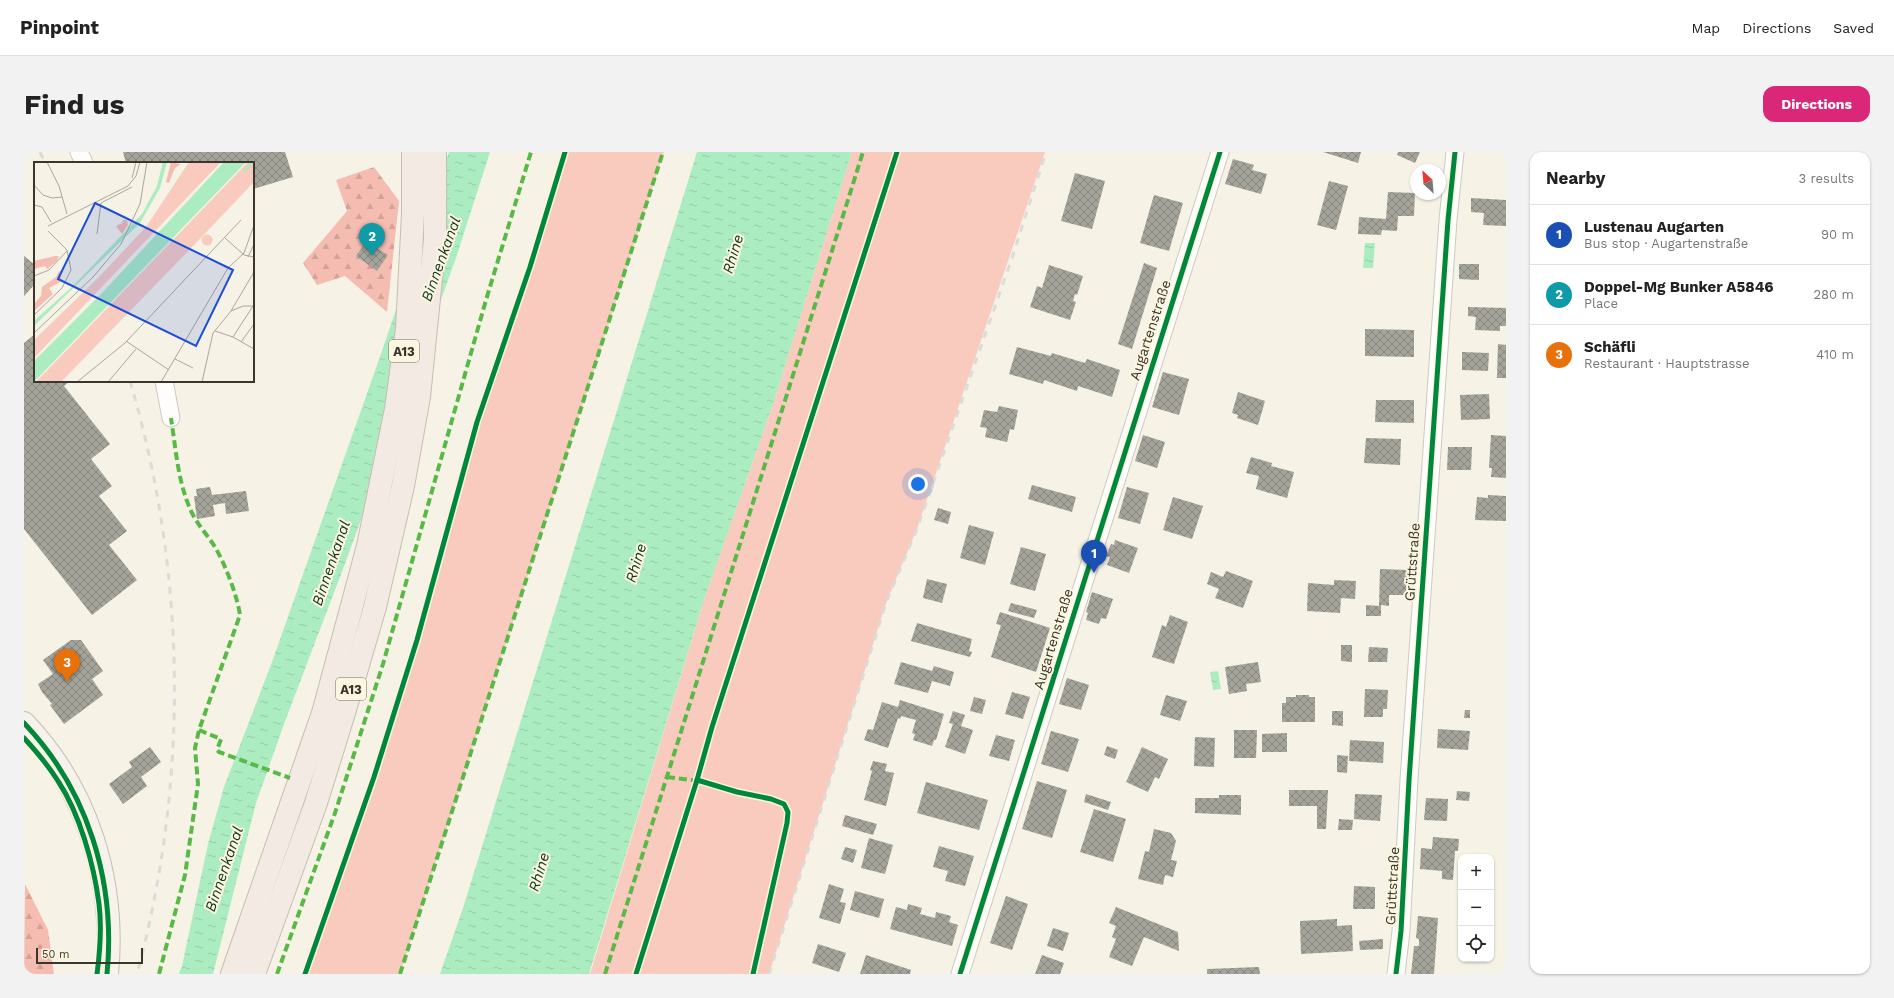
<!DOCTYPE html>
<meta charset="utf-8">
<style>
body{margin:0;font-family:"Work Sans",sans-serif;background:#f2f2f2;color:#222}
.controls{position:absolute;right:12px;bottom:12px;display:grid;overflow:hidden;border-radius:8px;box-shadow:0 1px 3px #0004}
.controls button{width:36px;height:36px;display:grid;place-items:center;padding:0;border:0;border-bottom:1px solid #e0e0e0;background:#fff;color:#222;font:20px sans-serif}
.compass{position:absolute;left:1386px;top:12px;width:36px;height:36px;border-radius:50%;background:#fff;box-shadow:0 1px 3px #0004;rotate:334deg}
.scale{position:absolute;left:12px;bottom:10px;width:107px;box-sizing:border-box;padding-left:4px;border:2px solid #39362d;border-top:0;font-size:11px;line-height:14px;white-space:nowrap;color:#39362d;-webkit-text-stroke:3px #fcf5df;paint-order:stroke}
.you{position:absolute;left:894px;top:332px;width:14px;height:14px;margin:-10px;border:3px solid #fff;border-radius:50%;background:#1a73e8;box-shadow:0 0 0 6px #1a73e833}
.badge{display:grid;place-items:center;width:26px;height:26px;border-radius:50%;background:#db2777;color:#fff;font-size:13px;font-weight:700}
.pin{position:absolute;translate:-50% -33px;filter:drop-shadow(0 1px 2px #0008)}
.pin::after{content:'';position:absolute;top:21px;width:14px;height:12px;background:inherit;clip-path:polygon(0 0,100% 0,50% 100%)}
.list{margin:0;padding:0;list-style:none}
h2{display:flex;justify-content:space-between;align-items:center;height:52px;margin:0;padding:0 16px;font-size:17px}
h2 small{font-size:13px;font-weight:400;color:#767676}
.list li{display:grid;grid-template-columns:26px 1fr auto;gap:12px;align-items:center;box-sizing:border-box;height:60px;padding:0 16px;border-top:1px solid #e0e0e0}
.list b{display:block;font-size:15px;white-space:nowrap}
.list p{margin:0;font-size:13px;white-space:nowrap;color:#767676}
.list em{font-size:13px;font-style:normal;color:#767676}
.icon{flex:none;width:22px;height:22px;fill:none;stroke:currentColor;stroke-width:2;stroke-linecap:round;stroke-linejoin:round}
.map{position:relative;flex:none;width:1482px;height:822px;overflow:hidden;border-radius:12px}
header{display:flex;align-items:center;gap:24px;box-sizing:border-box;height:56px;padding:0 20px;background:#fff;border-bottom:1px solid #e0e0e0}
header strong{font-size:19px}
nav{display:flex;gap:22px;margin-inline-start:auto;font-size:14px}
.intro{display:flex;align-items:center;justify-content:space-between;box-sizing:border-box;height:96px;padding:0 24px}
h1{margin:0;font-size:28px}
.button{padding:10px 18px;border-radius:12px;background:#db2777;color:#fff;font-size:14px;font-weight:700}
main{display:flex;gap:24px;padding:0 24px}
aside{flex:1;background:#fff;border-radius:12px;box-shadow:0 1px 3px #0004}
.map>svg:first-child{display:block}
</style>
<header>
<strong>Pinpoint</strong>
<nav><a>Map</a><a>Directions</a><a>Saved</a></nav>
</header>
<div class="intro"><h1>Find us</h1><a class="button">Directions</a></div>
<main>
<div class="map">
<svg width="1482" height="822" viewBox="0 0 1482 822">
<defs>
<pattern id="forest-firs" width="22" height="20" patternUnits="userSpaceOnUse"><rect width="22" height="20" fill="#f5bdb1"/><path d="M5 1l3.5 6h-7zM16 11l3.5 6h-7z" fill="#d3a399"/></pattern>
<pattern id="water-ripples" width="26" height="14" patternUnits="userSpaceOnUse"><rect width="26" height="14" fill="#abecc1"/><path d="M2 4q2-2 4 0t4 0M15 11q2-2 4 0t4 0" fill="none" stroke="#94cba6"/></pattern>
<pattern id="building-cross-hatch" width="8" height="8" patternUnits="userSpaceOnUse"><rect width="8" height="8" fill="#a5a49b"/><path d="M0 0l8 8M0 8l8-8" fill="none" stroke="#87867f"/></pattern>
</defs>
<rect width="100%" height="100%" fill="#f6f2e5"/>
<!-- green -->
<g fill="#f9cbbf">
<polygon points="541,0 640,0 376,822 280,822 350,625 428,362 453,270 506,115"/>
<polygon points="828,0 1021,0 893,377 862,451 745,822 566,822 679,451 749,252"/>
</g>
<!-- forest -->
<g fill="url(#forest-firs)">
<polygon points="350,15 375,49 363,160 321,124 293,133 279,111 323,59 312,28"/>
<polygon points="1,732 24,778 30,822 0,822"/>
</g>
<!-- water -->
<g fill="url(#water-ripples)">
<polygon points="425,0 466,0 432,106 322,409 260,572 232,651 189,822 155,822 158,814 184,692 200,635 248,510 358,199"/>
<polygon points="673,0 828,0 749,252 679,451 565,822 416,822 439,756"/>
<polygon points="1341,91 1351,91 1349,116 1339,116"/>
<polygon points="1194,519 1197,537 1189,538 1186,520"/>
</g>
<!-- building -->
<g fill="url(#building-cross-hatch)">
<polygon points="99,0 261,0 269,25 229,37 229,11 102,11"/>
<polygon points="1299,0 1337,0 1334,11"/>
<polygon points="1374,0 1396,0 1391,11 1373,3"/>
<polygon points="1209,7 1230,13 1228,18 1243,22 1237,42 1201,32"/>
<polygon points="1051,21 1081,29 1068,77 1037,69"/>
<polygon points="1305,29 1324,34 1312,78 1293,73"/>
<polygon points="1364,40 1391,41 1390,64 1374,64 1373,79 1358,78 1357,83 1334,82 1335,65 1362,67"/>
<polygon points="1130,43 1159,51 1145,99 1116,91"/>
<polygon points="1447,46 1482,48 1482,74 1459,73 1460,61 1447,60"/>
<polygon points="342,89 364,103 353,119 332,104"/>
<polygon points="0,104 11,113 11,132 0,144"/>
<polygon points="1120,111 1133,116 1108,197 1094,192"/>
<polygon points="1435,112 1455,112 1455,128 1435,127"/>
<polygon points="1025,113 1059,124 1053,143 1051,142 1049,149 1052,150 1046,168 1006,155 1013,134 1018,136"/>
<polygon points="1444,155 1482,156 1482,174 1476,174 1476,179 1451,178 1452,165 1444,164"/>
<polygon points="1341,177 1390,178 1390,205 1341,204"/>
<polygon points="11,182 11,229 46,229 40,234 86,292 67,307 88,334 75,344 103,379 85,393 113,428 68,463 0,377 0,191"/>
<polygon points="1474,192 1482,193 1482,226 1473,226"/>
<polygon points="993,195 1027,204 1028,201 1061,211 1063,207 1096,218 1088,245 1054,234 1053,239 1020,228 1019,232 985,222"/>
<polygon points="1438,200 1465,201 1464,219 1438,218"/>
<polygon points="1139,220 1165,227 1155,263 1128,255"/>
<polygon points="1214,240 1241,249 1234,273 1213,266 1214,263 1208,261"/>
<polygon points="1465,242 1466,267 1437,268 1436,243"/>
<polygon points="1352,248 1390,248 1390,271 1351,270"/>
<polygon points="975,254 994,258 990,278 986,277 983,290 961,285 963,276 956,275 960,258 973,260"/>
<polygon points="1119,283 1141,290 1133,316 1111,309"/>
<polygon points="1467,283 1482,284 1482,326 1467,325 1468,316 1465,316"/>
<polygon points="1342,286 1377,287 1376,313 1340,311"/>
<polygon points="1424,295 1448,295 1447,318 1423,318"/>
<polygon points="1227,305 1248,311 1247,314 1270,320 1263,346 1232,337 1235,324 1222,321"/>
<polygon points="1008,333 1052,345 1048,360 1004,347"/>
<polygon points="186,335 188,343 222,339 225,359 202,362 201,351 189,353 191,364 173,367 170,344 173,344 172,337"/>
<polygon points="1103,335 1125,341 1116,372 1094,366"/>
<polygon points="1464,343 1482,344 1482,369 1451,368 1453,345 1464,346"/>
<polygon points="1149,345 1179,354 1168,387 1139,378"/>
<polygon points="914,356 927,360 924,372 910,368"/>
<polygon points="945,373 970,380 961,413 936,406"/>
<polygon points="1091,388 1114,396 1105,421 1083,413 1086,405 1082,404 1087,392 1090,393"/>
<polygon points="997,395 1022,402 1011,439 986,432"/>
<polygon points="1356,417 1383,418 1382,443 1365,443 1365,454 1357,453 1357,464 1342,464 1342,453 1355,454"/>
<polygon points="1202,419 1229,429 1219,456 1191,446 1195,437 1183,432 1187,420 1199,425"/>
<polygon points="903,427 923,432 918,451 899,446"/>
<polygon points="1310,428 1332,429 1331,447 1317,446 1316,461 1283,459 1284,431 1310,433"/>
<polygon points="1068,440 1089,447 1082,467 1077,466 1075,472 1062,468 1064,461 1062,460"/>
<polygon points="987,451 1013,458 1010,466 984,459"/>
<polygon points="976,460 1026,476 1012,520 967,505 977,473 972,472"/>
<polygon points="1146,463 1164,470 1150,512 1128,505 1138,473 1142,475"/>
<polygon points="893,471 948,487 945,499 948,500 946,505 887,489"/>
<polygon points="47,488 57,488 79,519 68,527 79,543 40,572 26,553 28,552 18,540 14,532 29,522 19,508"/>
<polygon points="1317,493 1328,493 1328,510 1317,509"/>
<polygon points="1345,495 1364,496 1363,510 1344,510"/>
<polygon points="877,510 908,519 910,514 930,520 926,534 908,529 904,541 870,532"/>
<polygon points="1234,510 1237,530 1222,532 1223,539 1205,542 1201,515"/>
<polygon points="1043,526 1065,533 1057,558 1035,552"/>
<polygon points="1341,537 1364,538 1363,557 1359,557 1359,565 1340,565"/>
<polygon points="988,540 1006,545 999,567 981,562"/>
<polygon points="1142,543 1163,549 1156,569 1136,563"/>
<polygon points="1272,543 1285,543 1285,545 1291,545 1291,570 1258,570 1258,551 1262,551 1262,545 1272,545"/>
<polygon points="950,545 962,548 958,562 946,559"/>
<polygon points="876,548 920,562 912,588 910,588 908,594 889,588 891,582 888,581 892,568 877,564 876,567 874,566 864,596 840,588 844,577 849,578 858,550 874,555"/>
<polygon points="1441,558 1446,558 1446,566 1440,566"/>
<polygon points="929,559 941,563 937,574 949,578 941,602 921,595 929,572 925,571"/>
<polygon points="1308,559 1319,559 1319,574 1308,573"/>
<polygon points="1414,577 1446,579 1444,598 1413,596"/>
<polygon points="1210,578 1233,578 1232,606 1210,606"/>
<polygon points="1027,579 1055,587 1044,620 1017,612"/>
<polygon points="1263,581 1263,600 1238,600 1238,582"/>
<polygon points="972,583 991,588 985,609 965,604"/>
<polygon points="1171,585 1191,586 1190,615 1170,614"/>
<polygon points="1326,588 1360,590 1359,611 1325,609"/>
<polygon points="1083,594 1094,598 1091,607 1080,603"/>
<polygon points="126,595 137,610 117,625 123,634 99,652 85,632 108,615 105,610"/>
<polygon points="1118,595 1144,607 1135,627 1131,625 1124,640 1102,630"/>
<polygon points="1313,603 1324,604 1323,621 1313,620"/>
<polygon points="849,609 863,612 861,619 870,621 862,654 840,648 848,619 846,618"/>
<polygon points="1013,629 1043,638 1028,686 998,677"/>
<polygon points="902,630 964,648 955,678 893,661"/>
<polygon points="1265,638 1304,638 1302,677 1293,677 1293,654 1265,654"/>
<polygon points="1433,639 1446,640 1445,649 1432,648"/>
<polygon points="1062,642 1087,650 1084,658 1060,650"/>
<polygon points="1331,642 1358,643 1356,669 1330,667"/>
<polygon points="1195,643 1217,643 1217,663 1171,661 1171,646 1195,646"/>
<polygon points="1402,646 1424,647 1423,669 1400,668"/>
<polygon points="1070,657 1102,667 1089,710 1056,700"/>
<polygon points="821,663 853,672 849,683 818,674"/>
<polygon points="1315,667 1329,668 1328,678 1314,678"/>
<polygon points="1130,677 1147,681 1152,689 1147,708 1153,709 1149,725 1141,723 1139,733 1114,727 1121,699 1125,700"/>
<polygon points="1409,685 1435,687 1434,699 1431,699 1429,728 1418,727 1418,719 1396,717 1397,696 1408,697"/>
<polygon points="845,686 869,693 861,722 837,716"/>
<polygon points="915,694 950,704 941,734 921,729 924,719 909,715"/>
<polygon points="821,695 833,698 829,711 817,707"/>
<polygon points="805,732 820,737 816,750 822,751 816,772 795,766"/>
<polygon points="1330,734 1351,735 1351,757 1329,757"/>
<polygon points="831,739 860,747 855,766 826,758"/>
<polygon points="982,744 1004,752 988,798 966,791"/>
<polygon points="884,752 898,756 896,762 911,766 912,760 927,764 925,770 934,773 928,794 866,777 872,755 883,758"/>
<polygon points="1092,755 1154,780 1155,799 1120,785 1108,814 1085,805 1092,787 1088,785 1092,774 1085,771"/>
<polygon points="1394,764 1414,766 1410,822 1387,822 1390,794 1395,794 1395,787 1392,786"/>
<polygon points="1313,767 1313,774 1328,773 1329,799 1277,802 1276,769"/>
<polygon points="1029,776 1045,781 1039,799 1023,794"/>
<polygon points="1359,787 1359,797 1336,798 1335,789"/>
<polygon points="794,792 822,801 815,820 788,811"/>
<polygon points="842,803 887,818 886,822 836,822"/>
<polygon points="1018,803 1040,811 1036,822 1011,822"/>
<polygon points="1235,815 1236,822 1183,822 1183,817"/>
</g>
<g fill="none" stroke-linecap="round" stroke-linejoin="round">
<!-- minor casing -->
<g stroke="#cdcac0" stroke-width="19">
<g id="minor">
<polyline points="55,0 60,11"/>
<polyline points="140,229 147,266"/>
<polyline points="936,822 1196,0"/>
<polyline points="1372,822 1377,779 1385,628 1424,68 1431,0"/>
</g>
</g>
<!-- major casing -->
<g stroke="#c7beb2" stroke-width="24">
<path id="major" d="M0,571C64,638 92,730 83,822"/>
</g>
<!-- highway casing -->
<g stroke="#c7beb2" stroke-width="24">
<g id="highway">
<polyline points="208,822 299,561 344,394 372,257 383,177 389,62 389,0"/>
<polyline points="230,822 292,651 320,561 351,455 379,334 395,245 411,87 411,0"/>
</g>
</g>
<!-- minor -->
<use href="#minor" stroke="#fefdfb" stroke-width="17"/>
<!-- major -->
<use href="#major" stroke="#f6f2ed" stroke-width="22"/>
<!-- highway -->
<use href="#highway" stroke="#f2eae3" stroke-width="22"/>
<!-- rail -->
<g stroke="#dcdbd7" stroke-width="3" stroke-dasharray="7 7" stroke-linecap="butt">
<polyline points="16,0 21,11"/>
<path d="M106,229C163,422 165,628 113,822"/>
<polyline points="745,822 862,451 893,377 988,106 1022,0"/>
</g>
<!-- quiet -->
<g stroke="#58b947" stroke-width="4" stroke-dasharray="8 4" stroke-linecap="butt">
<polyline points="175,578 197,587 193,598 195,600 266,626"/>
<polyline points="643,625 676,629"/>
<path d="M135,822L161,723L174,632L171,596L175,578L216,463C213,443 201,412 191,395C184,384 174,373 168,361C154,332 152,298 147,266"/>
<polyline points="253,822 311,661 359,512 462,148 507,0"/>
<polyline points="376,822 639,0"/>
<polyline points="581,822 839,0"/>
</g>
<!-- cycleway casing -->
<g stroke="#fcf5df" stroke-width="8">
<g id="cycleway">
<path d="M0,571C64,638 92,730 83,822"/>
<path d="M0,586C12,599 24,613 34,629C56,662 70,713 75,752C78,775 76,799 73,822"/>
<polyline points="673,628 713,640 747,647 760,652 764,660 763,671 729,822"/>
<polyline points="281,822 350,625 393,488 453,270 506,115 541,0"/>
<polyline points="612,822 673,628 688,575 873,0"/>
<polyline points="936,822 1196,0"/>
<polyline points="1372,822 1377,779 1385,628 1424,68 1431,0"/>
</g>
</g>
<!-- cycleway -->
<use href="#cycleway" stroke="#00873e" stroke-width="5"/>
</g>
<g text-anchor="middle" stroke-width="4" stroke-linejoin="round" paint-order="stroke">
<!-- shield labels -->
<g fill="#fcf5df" stroke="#746f62" stroke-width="1">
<rect x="365" y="188" width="30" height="22" rx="3"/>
<rect x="312" y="526" width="30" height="22" rx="3"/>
</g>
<g font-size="13" font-weight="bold" fill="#39362d">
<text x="380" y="204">A13</text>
<text x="327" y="542">A13</text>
</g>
<!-- street labels -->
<g font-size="14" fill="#39362d" stroke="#fcf5df">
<text transform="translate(1126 178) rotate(-72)" y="5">Augartenstraße</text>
<text transform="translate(1388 410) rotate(-86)" y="5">Grüttstraße</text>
<text transform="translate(1029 487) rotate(-73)" y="5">Augartenstraße</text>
<text transform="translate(1368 734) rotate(-87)" y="5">Grüttstraße</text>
</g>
<!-- water labels -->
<g font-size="15" font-style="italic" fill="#103923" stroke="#fcf5df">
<text transform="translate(709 102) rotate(-73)" y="5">Rhine</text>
<text transform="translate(417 107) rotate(-70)" y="5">Binnenkanal</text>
<text transform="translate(307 411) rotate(-71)" y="5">Binnenkanal</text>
<text transform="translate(612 411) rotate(-73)" y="5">Rhine</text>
<text transform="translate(200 717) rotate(-71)" y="5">Binnenkanal</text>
<text transform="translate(515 720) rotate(-73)" y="5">Rhine</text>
</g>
</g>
<!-- overview -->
<g transform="translate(10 10)">
<rect width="220" height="220" fill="#f6f2e5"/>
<path d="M155,0H187L0,196V178L65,115L112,65ZM214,0H220V20L162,81L27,220H2ZM167.5 78a5.5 5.5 0 1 1 11 0a5.5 5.5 0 1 1-11 0Z" fill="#f9cbbf"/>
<path d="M137,0L147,2L141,6L135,21L132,20ZM89,58H93L94,63L88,72L82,64L88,61ZM21,94H25L23,99L13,107L11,104L0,107V99ZM25,109H28L26,120L15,126L19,132L0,149V142L7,134L8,125L22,115Z" fill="#f5bdb1"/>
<path d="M129,0H133L126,26L106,61L0,164V159L39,124L108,52L123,24ZM190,0H212L0,220V199L68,131Z" fill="#abecc1"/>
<path fill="none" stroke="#abecc1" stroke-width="2" d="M210,10L219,0"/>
<path fill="none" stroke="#aaa79b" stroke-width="1" d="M13,0L25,24L33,52M98,16L102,0M0,23L9,33L18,36L28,35M0,43L8,45L17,60M14,64L94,24L102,14L106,0M63,72L67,41L98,25M191,76L210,93L220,95M214,95L220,82M0,114L15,108L33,89M197,149L209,144H220M0,153L28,126L37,108L33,88L14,69M181,169L199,175L220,187M0,171L59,115L87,82L106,42L113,0M199,175L219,144M92,179L135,208M207,180L220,162M141,197L159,206M43,220L91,181L207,58M74,220L102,187M127,220L194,106L210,91L220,63M168,220L179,171L197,149L220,110"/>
<path fill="#1d4ed8" fill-opacity="0.15" stroke="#1d4ed8" stroke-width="2" d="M61,41L199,108L162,184L24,117Z"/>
<rect width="220" height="220" fill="none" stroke="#39362d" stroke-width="2"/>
</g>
</svg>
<div class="controls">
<button>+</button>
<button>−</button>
<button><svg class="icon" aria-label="locate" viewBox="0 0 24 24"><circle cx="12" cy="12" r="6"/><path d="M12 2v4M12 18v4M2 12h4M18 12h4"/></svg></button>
</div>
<svg class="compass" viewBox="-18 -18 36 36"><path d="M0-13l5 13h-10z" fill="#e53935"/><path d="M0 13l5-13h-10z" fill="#767676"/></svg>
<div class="scale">50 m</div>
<div class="you"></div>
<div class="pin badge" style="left:1070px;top:421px;background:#1a4fb4">1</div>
<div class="pin badge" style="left:348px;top:104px;background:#0f9aa8">2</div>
<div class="pin badge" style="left:43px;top:530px;background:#e8710a">3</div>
</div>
<aside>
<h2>Nearby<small>3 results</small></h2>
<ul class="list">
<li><span class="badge" style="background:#1a4fb4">1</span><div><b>Lustenau Augarten</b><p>Bus stop · Augartenstraße</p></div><em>90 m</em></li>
<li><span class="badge" style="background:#0f9aa8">2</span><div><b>Doppel-Mg Bunker A5846</b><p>Place</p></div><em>280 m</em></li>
<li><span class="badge" style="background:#e8710a">3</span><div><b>Schäfli</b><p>Restaurant · Hauptstrasse</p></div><em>410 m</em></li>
</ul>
</aside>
</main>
